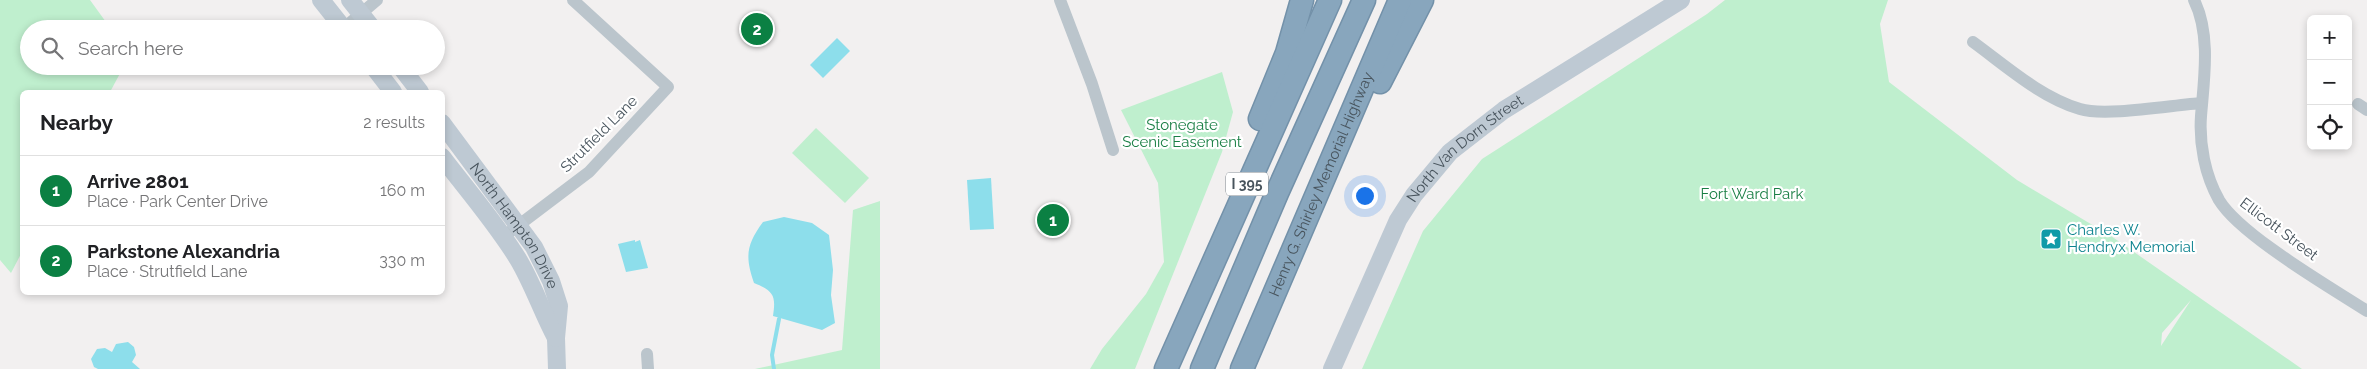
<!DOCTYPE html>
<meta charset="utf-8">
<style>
body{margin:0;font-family:Raleway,sans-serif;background:#f2f2f2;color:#202124}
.controls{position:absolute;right:15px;top:15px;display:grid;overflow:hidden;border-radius:8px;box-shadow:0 2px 8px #0003}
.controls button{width:45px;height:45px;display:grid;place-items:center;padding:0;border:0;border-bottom:1px solid #e0e0e0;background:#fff;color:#202124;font:25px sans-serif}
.you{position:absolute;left:1364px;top:195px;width:18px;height:18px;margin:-12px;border:4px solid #fff;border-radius:50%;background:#1a73e8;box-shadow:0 0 0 8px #1a73e833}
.badge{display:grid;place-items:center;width:32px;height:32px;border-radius:50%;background:#0b8043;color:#fff;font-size:16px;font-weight:700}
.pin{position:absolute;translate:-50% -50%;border:2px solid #fff;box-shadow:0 1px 5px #0006}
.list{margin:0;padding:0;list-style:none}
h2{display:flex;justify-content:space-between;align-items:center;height:65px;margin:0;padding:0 20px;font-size:21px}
h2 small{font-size:16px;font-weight:400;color:#757577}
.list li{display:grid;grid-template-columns:32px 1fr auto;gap:15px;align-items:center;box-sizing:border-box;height:70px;padding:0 20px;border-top:1px solid #e0e0e0}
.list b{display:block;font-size:19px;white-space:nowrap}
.list p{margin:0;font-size:16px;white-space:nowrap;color:#757577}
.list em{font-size:16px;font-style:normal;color:#757577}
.icon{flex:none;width:28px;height:28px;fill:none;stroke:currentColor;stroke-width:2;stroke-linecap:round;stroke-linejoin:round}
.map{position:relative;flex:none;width:2367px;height:369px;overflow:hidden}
.search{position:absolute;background:#fff;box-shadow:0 2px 8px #0003;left:20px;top:20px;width:425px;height:55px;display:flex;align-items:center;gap:12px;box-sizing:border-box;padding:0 18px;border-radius:28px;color:#757577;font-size:19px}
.panel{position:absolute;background:#fff;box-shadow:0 2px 8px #0003;left:20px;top:90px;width:425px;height:205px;border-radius:8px}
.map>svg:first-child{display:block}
</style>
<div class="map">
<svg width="2367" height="369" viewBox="0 0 2367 369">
<rect width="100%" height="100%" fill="#f2f0f0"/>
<!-- green -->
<g fill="#bfefce" fill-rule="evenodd">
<polygon points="0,0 90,0 111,29 29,29 29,66 124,66 110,92 22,92 22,252 11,273 0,260"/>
<path d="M1725,0H1888L1880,24L1889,82L2017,180L2111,236L2302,369H1362L1423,231L1482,159L1707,14ZM2191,300L2161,346L2162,333Z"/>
<polygon points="1222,72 1233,112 1222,152 1135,369 1090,369 1102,349 1146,294 1164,262 1158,183 1121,110"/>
<polygon points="816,128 869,178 845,203 792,153"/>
<polygon points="880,201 880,369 755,369 842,350 853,210"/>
</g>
<!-- water -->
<g fill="#8ddeeb">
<polygon points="837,38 850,51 823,78 810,65"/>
<polygon points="991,178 994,229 970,230 967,180"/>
<path d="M784,217L812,223L829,235L833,270L831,295L835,323L822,330L773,316C776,296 774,291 754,283C745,257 746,245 763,222Z"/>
<polygon points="635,240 635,242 640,240 648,268 626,272 618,244"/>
<polygon points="128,342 134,347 136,355 132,362 140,369 98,369 94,367 91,359 97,349 105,348 112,352 116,344"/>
</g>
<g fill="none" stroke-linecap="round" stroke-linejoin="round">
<!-- stream -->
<polyline stroke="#8ddeeb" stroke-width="4" points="774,369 772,355 779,319"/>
<!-- highway casing -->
<g stroke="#7391a9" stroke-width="25">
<g id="highway">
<polyline points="1380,82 1422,0"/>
<polyline points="1260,119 1287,53 1302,0"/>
<polyline points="1166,369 1330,0"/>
<polyline points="1202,369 1277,193 1364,0"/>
<path id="s3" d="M1242,369L1400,0"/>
</g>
</g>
<!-- street -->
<g stroke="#bbc5cc" stroke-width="12">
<polyline points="1060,0 1092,84 1113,150"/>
<path d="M2194,0C2211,34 2204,79 2201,116C2199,144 2205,175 2219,200C2240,235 2330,287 2367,311"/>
<polyline points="344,28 377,0"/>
<path d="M1973,42C2006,66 2040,97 2080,109C2105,117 2172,105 2202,103"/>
<polyline points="2358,104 2367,110"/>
<polyline points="503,237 589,172 668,87 573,0"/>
<polyline points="647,354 648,369"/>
</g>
<!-- secondary -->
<g stroke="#bec9d3" stroke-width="18">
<polyline points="321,0 344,29"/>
<polyline points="350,0 373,29"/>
<polyline points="373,66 393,92"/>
<polyline points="400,66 420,92"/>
<path id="s1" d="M442,123L534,247L551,281L559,306L556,338L557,369"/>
<path d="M442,157C468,191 496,223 518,259C533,284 542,312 556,338"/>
<path id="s2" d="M1332,369L1398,220L1414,195L1450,152L1504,110L1681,0"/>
</g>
<!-- highway -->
<use href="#highway" stroke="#88a6bd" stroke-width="22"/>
</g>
<!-- icons -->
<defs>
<g id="sight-square" transform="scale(1.125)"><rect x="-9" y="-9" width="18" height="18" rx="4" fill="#0f9aa8" stroke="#fff"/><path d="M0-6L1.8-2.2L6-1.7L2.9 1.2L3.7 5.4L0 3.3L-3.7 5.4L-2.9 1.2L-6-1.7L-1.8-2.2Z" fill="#fff"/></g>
</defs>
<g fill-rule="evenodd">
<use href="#sight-square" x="2051" y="239"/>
</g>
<g text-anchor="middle" stroke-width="4.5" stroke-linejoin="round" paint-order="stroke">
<!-- shield labels -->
<rect fill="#fff" stroke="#7f878e" stroke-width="1" x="1226" y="172.5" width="42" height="23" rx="4"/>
<g font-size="14" font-weight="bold" fill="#48545d">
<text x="1247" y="189">I 395</text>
</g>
<!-- park labels -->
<g font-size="15" fill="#197e44" stroke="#fff">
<text x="1182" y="130">Stonegate<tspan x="1182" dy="17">Scenic Easement</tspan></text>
<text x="1752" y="199">Fort Ward Park</text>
</g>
<!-- street labels -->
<g font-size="15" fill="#48545d" stroke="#fff">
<text transform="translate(599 134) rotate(-45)" y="5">Strutfield Lane</text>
<text dy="5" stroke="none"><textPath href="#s2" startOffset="262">North Van Dorn Street</textPath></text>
<text dy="5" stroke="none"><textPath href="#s3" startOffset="201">Henry G. Shirley Memorial Highway</textPath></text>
<text dy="5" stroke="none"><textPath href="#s1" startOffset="126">North Hampton Drive</textPath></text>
<text transform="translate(2279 229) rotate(37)" y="5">Ellicott Street</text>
</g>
<!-- culture labels -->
<g font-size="15" fill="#0d838f" stroke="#fff" text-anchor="start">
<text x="2067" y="235">Charles W.<tspan x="2067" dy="17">Hendryx Memorial</tspan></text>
</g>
</g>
</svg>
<div class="controls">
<button>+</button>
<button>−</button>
<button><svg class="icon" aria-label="locate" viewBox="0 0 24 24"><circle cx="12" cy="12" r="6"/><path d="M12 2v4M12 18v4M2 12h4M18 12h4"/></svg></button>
</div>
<div class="you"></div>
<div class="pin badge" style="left:1053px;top:220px">1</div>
<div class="pin badge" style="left:757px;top:29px">2</div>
<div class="search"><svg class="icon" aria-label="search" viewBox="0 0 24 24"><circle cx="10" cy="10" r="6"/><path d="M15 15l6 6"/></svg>Search here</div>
<section class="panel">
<h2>Nearby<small>2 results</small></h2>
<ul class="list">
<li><span class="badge">1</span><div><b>Arrive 2801</b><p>Place · Park Center Drive</p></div><em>160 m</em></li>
<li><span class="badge">2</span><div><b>Parkstone Alexandria</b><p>Place · Strutfield Lane</p></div><em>330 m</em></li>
</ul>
</section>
</div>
